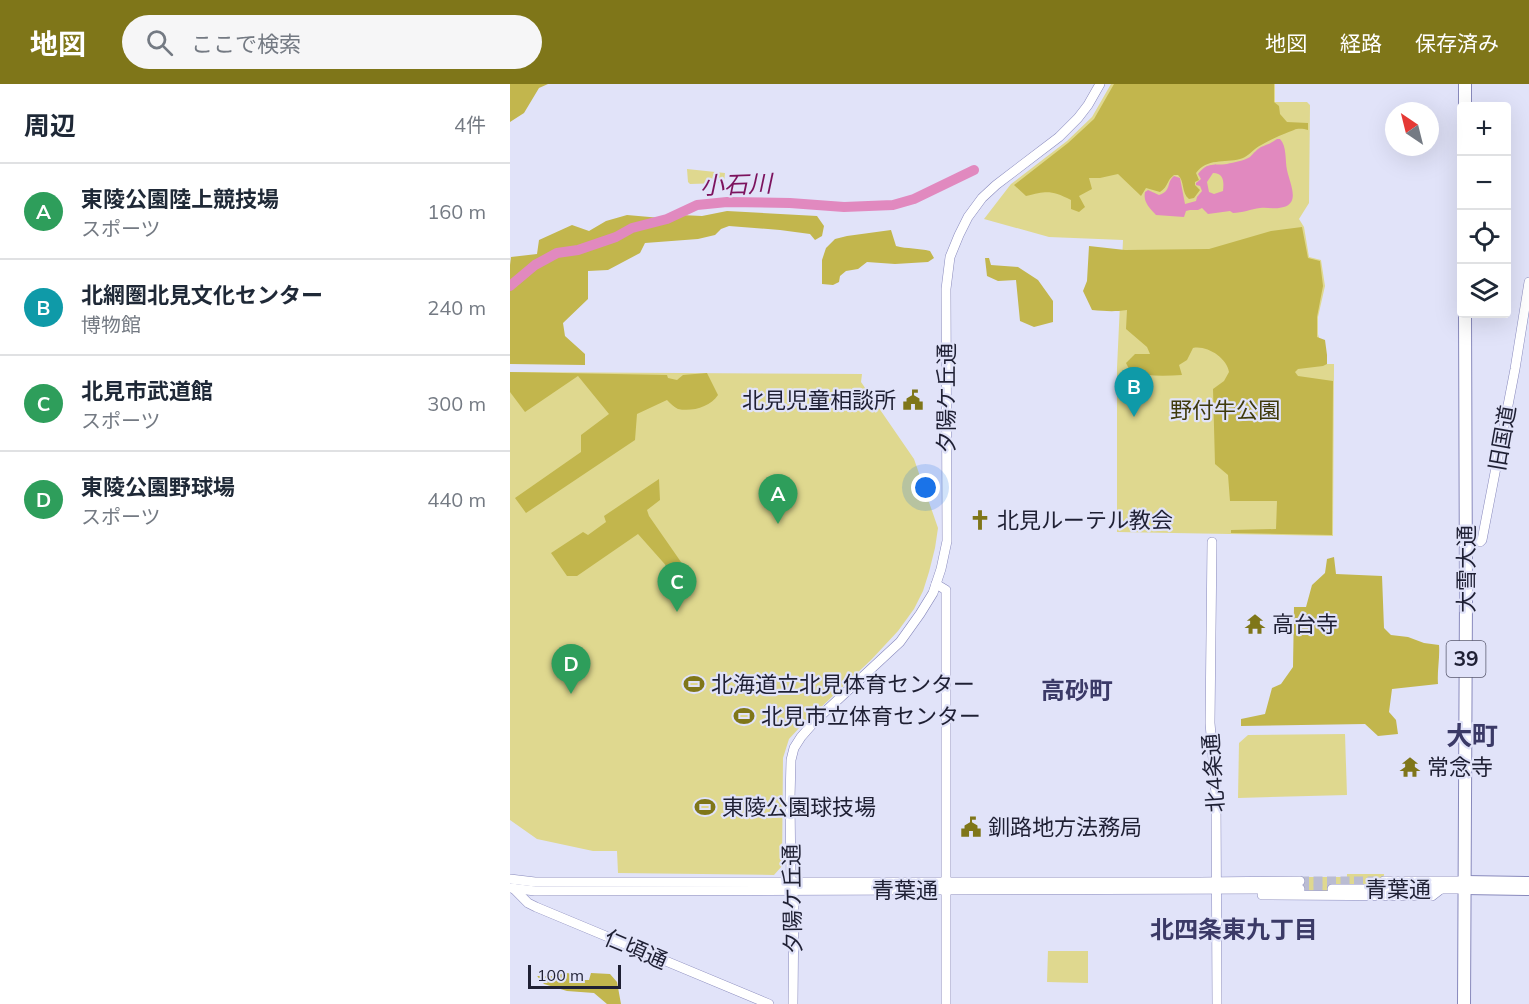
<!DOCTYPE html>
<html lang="ja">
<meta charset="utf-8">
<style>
body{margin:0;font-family:Mulish,"Noto Sans JP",sans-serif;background:#f6f6f7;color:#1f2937}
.controls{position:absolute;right:18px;top:18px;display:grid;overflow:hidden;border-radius:6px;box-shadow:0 6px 24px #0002}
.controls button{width:54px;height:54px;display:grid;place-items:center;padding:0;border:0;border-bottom:2px solid #e0e1e3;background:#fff;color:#1f2937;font:30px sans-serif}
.compass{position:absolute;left:875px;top:18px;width:54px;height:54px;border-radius:50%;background:#fff;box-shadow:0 6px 24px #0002;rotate:325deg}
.scale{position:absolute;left:18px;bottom:15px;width:93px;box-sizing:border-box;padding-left:6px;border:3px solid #1f2034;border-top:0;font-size:16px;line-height:21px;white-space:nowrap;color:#1f2034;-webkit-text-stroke:4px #e1e3f9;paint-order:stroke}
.you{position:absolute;left:416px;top:404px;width:21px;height:21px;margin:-15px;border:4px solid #fff;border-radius:50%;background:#1a73e8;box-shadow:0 0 0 9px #1a73e833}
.badge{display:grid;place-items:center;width:39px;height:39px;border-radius:50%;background:#7f7619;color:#fff;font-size:20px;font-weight:700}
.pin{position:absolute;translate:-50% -50px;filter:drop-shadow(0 2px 3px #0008)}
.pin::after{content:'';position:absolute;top:32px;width:21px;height:18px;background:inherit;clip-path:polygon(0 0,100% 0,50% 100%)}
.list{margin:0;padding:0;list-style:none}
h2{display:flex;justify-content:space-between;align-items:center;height:78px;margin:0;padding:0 24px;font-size:26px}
h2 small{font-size:20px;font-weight:400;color:#747a83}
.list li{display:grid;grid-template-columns:39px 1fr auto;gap:18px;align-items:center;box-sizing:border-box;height:96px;padding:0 24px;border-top:2px solid #e0e1e3}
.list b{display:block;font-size:22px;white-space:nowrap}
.list p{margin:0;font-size:20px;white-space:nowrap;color:#747a83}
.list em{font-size:20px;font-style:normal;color:#747a83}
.icon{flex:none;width:33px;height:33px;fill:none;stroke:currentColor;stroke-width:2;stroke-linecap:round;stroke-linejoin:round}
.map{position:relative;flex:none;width:1019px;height:920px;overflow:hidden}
header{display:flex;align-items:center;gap:36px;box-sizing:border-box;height:84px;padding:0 30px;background:#7f7619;color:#fff}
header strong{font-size:28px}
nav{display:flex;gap:33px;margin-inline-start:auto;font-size:21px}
.search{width:420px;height:54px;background:#f6f6f7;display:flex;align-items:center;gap:15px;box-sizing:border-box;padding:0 21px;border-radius:33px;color:#747a83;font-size:22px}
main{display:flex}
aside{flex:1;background:#fff}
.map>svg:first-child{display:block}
</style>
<header>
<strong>地図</strong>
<div class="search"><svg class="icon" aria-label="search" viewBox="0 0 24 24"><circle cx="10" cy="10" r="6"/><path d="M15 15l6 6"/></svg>ここで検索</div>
<nav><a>地図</a><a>経路</a><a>保存済み</a></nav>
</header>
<main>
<aside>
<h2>周辺<small>4件</small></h2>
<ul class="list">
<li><span class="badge" style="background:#2e9e5b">A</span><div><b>東陵公園陸上競技場</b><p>スポーツ</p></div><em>160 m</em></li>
<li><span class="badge" style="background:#0f9aa8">B</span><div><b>北網圏北見文化センター</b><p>博物館</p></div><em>240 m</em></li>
<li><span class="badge" style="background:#2e9e5b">C</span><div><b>北見市武道館</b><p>スポーツ</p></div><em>300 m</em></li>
<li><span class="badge" style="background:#2e9e5b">D</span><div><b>東陵公園野球場</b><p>スポーツ</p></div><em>440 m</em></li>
</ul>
</aside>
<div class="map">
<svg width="1019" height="920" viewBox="0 0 1019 920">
<rect width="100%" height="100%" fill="#e1e3f9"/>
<!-- green -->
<g fill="#dfd88f">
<polygon points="601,0 765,0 765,18 797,18 800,21 799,119 789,135 794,143 799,173 811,176 815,202 808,233 808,250 815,280 824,280 823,452 607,448 607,284 613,156 539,153 474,135 501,100 557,57 582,33"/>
<polygon points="177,85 215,89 214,99 180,100 178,98"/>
<polygon points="0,288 352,290 351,298 404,375 428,444 425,464 419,488 413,507 404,525 388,547 361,576 290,643 279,655 273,674 272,782 264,791 108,789 107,767 83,767 27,755 0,736"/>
<polygon points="835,650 837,711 728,714 729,659 738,651"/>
<polygon points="837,790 874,790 873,803 822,808 790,808 790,793 837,793"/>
<polygon points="538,867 578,867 578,899 537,898"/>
</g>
<!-- forest -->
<g fill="#c2b64d">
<polygon points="0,0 38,0 29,4 14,29 0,38"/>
<path d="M604,0H764V18L769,22L770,30L777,38L798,39V46C794,45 788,44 784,46C773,50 754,58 745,65C740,69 737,73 730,75C714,79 697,74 686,89L689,96L685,98V101L690,106L684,114L679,115C671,109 675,97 668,91H664C656,97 659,102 650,108L636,104L631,112L608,90L590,94H579L582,105L569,112L575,123L569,128L561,125V116C541,106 537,107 516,112L504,101L558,59L584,35Z"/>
<polygon points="217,127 307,132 314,142 312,152 305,156 300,150 270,146 219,142 211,145 205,151 188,155 135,159 130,169 98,186 78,187 78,215 53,239 55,252 75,270 75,281 0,280 0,181 1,173 27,170 29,156 62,141 79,147 96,137 117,131 151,134 171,131 192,132"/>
<path d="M792,143L798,174L810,177L813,202L807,233V253L815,256L817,271V280L813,282L788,285L785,288L788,292L823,297L822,451L721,449V446L766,445L767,417H720L718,391L705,380L703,305L714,297L719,288C717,274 697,261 683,264L677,276L669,281L672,291C655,292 637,293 620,287L616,279L625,270H640L637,263L616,245L617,226C603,228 595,227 582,226L573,207L577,197L579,162L615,166L699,165L761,147Z"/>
<path d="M381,146L386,162C397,165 409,164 420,167L424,174L418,178L385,180L357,178L348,185L336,187L330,192L329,198L323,201L312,200V176L316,164L325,155L337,152Z"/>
<polygon points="475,174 479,174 481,181 508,183 528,196 543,217 543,238 524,243 510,237 506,196 488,197 477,192"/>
<path d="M0,288L157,291L158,294L167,296L173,291L197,289L208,311C200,323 182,328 168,325C164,323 160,319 157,316L127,330L125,356L16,429L5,414L71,368V351L99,330L68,292L15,328L0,308Z"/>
<polygon points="149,395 150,416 137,426 139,432 171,478 160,486 128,450 67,492 57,492 41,469 73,448 78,451 96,438 94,432"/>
<path d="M824,473L826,490L872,492L874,544L881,551L898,553L914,559L929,561C930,574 927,587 928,600L882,605L879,628L886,636L888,650L868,652L855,640L731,642V635L755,630L762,604L771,600L783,583L784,523H796L802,501L815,489L817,475Z"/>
<polygon points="56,889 66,890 68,896 79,896 81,889 100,890 107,898 111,920 97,920 84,909 57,907 34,900 27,892 43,892"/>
</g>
<!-- water -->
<path fill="#e189bf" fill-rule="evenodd" d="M767,55H770C777,62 775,77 777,86C780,100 792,122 769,124C763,125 757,123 750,124C741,125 732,129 723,129L720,127L698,130L692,124L688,126H680L676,127L674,133L646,131C639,123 633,118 635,108L638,106L649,111C662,107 656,98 664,92L670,94L675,120L686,117L687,113L692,107L690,102L686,101V99L691,95L688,90C698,77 704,82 717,80C724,78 734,77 740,73C744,69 746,66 751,63C756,61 762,59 767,55ZM703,89C714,89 714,98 713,107L704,110L699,108L697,98Z"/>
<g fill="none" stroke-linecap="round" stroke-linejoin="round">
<!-- river -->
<polyline stroke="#e189bf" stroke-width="10" points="0,202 25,181 47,169 68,166 106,153 122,144 157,135 187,121 217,118 280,119 334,123 383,121 404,115 464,86"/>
<!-- tertiary-tunnel -->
<g stroke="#babcd2" stroke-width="9" stroke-dasharray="9 4.5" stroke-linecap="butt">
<polyline points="790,797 874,797"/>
<polyline points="790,805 822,805"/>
</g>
<!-- tertiary casing -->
<g stroke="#8889bc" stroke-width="10">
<g id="tertiary">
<polyline points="702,458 700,639 706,710 707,920"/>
<polyline points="956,458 970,458 972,456 1005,285 1019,198"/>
<polyline points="426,500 436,506 436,920"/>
<polyline points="0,795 25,798 690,798 790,797"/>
<polyline points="874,797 955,797"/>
<polyline points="0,804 25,807 790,805"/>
<polyline points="3,804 18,819 26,823 259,920"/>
<polyline points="822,805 955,805"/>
<polyline points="752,811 922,812 931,805"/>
<polyline points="283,920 284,818 281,798 280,715 281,676 284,664 291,653 305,637 390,558 410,530 423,509 431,485 437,457 436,205 440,173 449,151 458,133 472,114 486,101 549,53 568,34 578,21 590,0"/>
</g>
</g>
<!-- secondary casing -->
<g stroke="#8889bc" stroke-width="12">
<g id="secondary">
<polyline points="955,797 1019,798"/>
<polyline points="955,805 1019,806"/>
</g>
</g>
<!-- trunk casing -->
<g stroke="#8889bc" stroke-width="14">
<g id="trunk">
<polyline points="955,22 955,0"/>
<polyline points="954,920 956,513 955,230"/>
</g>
</g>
<!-- tertiary -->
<use href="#tertiary" stroke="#fff" stroke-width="9"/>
<!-- secondary -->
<use href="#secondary" stroke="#fff" stroke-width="10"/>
<!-- trunk -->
<use href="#trunk" stroke="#fff" stroke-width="12"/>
</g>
<!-- icons -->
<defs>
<g id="civic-bare" transform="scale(1.62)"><path d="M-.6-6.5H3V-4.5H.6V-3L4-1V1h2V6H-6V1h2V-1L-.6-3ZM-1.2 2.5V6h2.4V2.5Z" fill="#7f7619" stroke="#e1e3f9" stroke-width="2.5" paint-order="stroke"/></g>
<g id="church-bare" transform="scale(1.62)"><path d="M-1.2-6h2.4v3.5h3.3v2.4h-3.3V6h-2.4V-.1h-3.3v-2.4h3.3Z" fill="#7f7619" stroke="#e1e3f9" stroke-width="2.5" paint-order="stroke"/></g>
<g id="temple-bare" transform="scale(1.62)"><path d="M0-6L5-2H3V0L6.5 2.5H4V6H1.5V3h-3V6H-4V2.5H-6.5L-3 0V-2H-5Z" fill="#7f7619" stroke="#e1e3f9" stroke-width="2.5" paint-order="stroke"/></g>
<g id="stadium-bare" transform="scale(1.62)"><path d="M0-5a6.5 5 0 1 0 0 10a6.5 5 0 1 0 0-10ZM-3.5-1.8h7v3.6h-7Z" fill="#7f7619" stroke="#e1e3f9" stroke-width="2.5" paint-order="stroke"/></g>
</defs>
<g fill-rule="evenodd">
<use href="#civic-bare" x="403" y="316"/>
<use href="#church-bare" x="470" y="436"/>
<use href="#temple-bare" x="745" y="540"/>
<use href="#stadium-bare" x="184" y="600"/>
<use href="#stadium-bare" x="234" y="632"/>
<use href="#temple-bare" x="900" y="683"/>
<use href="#stadium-bare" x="195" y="723"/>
<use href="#civic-bare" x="461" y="743"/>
</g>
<g text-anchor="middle" stroke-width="4.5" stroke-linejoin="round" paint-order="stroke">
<!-- shield labels -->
<rect fill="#e1e3f9" stroke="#595a6f" stroke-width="1.5" x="936.5" y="557" width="39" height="36" rx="4.5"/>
<g font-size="21" font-weight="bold" fill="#1f2034">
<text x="956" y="582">39</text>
</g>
<!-- street labels -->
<g font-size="22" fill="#1f2034" stroke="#e1e3f9">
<text transform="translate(436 314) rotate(-90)" y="8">夕陽ケ丘通</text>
<text transform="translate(992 354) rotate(-80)" y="8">旧国道</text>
<text transform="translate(956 485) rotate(-90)" y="8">大雪大通</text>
<text transform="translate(703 689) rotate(-94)" y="8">北4条通</text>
<text x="888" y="813">青葉通</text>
<text x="395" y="814">青葉通</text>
<text transform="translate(282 815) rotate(-91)" y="8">夕陽ケ丘通</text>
<text transform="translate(126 865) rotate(23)" y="8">仁頃通</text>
</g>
<!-- poi labels -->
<g font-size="22" fill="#1f2034" stroke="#e1e3f9" text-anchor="start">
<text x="386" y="324" text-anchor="end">北見児童相談所</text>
<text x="487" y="444">北見ルーテル教会</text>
<text x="762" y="548">高台寺</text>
<text x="201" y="608">北海道立北見体育センター</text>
<text x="251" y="640">北見市立体育センター</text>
<text x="917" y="691">常念寺</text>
<text x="212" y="731">東陵公園球技場</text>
<text x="478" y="751">釧路地方法務局</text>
</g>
<!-- park labels -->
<g font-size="22" fill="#3f3a0d" stroke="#e1e3f9">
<text x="715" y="334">野付牛公園</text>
</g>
<!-- water labels -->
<g font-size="24" font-style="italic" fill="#7c135e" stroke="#e1e3f9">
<text transform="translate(226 101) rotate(-2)" y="8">小石川</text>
</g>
<!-- neighbourhood labels -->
<g font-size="24" font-weight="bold" fill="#3b3a67" stroke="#e1e3f9">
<text x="567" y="615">高砂町</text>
<text x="724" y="854">北四条東九丁目</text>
</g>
<!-- quarter labels -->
<g font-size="26" font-weight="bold" fill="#3b3a67" stroke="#e1e3f9">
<text x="962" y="661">大町</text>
</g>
</g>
</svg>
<div class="controls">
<button>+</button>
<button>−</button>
<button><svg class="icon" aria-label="locate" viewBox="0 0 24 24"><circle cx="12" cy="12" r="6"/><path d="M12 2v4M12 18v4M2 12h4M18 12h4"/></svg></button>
<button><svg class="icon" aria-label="layers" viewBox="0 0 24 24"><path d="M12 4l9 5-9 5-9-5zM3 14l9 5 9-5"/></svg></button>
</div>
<svg class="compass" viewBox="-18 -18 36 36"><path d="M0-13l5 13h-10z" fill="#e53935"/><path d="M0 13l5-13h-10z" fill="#747a83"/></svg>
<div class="scale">100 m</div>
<div class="you"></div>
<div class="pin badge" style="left:268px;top:440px;background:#2e9e5b">A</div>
<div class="pin badge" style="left:624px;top:333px;background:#0f9aa8">B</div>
<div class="pin badge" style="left:167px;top:528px;background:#2e9e5b">C</div>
<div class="pin badge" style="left:61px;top:610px;background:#2e9e5b">D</div>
</div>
</main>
